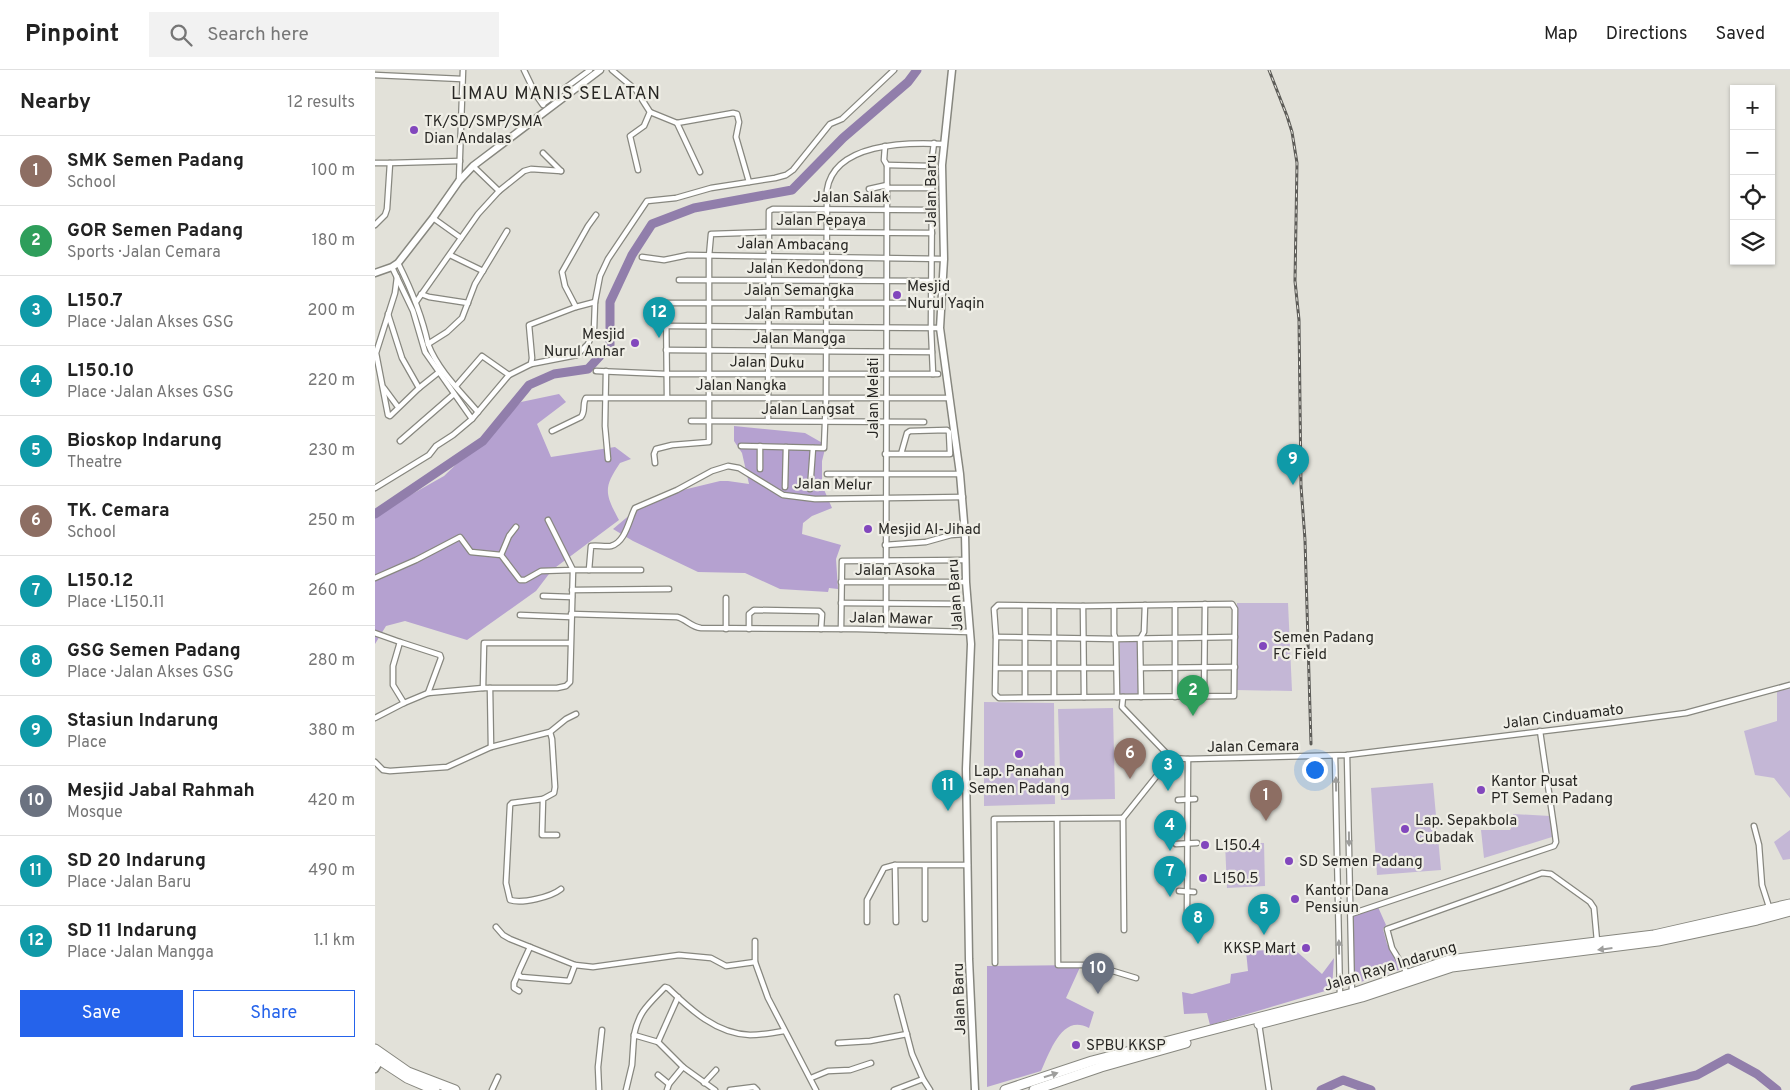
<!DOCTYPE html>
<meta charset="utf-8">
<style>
body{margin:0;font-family:Overpass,sans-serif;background:#f2f2f2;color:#222}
.controls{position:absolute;right:15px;top:15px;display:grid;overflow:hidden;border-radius:0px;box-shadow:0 1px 4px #0004}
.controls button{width:45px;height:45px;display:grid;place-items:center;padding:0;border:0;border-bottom:1px solid #e0e0e0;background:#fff;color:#222;font:25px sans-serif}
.you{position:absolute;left:939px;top:699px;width:18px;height:18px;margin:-12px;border:4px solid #fff;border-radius:50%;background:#1a73e8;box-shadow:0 0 0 8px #1a73e833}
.badge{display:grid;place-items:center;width:32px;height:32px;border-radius:50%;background:#2563eb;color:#fff;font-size:16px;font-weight:700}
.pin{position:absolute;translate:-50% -41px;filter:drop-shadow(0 1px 2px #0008)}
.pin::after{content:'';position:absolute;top:26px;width:18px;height:15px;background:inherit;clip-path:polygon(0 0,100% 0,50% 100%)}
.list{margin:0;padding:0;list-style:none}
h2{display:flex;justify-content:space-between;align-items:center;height:65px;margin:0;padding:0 20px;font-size:21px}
h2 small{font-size:16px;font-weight:400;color:#767676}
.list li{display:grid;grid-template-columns:32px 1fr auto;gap:15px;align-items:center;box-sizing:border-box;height:70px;padding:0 20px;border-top:1px solid #e0e0e0}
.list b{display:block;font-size:19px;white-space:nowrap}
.list p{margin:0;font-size:16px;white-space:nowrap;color:#767676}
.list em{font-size:16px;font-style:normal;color:#767676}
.actions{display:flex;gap:10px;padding:15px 20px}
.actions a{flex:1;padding:11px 0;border:1px solid #2563eb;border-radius:0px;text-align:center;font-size:18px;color:#2563eb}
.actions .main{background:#2563eb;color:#fff}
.icon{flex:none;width:28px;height:28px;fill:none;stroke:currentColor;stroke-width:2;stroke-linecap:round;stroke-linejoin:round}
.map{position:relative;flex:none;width:1415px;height:1020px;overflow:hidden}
header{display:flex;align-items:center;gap:30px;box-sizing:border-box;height:70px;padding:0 25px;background:#fff;border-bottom:1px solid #e0e0e0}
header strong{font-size:24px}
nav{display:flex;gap:28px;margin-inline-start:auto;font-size:18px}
.search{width:350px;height:45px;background:#f2f2f2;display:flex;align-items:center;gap:12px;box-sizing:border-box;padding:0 18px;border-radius:0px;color:#767676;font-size:19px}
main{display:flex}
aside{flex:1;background:#fff}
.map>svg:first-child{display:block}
</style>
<header>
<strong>Pinpoint</strong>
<div class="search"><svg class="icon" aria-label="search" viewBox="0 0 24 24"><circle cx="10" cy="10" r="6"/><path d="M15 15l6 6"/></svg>Search here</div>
<nav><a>Map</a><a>Directions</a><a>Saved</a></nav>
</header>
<main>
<aside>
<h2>Nearby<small>12 results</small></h2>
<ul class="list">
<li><span class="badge" style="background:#8d6e63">1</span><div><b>SMK Semen Padang</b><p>School</p></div><em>100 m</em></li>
<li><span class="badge" style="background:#2e9e5b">2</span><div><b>GOR Semen Padang</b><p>Sports · Jalan Cemara</p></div><em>180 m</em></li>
<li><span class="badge" style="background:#0f9aa8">3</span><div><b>L150.7</b><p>Place · Jalan Akses GSG</p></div><em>200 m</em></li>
<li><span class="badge" style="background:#0f9aa8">4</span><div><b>L150.10</b><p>Place · Jalan Akses GSG</p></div><em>220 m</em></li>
<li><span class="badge" style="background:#0f9aa8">5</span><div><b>Bioskop Indarung</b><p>Theatre</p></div><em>230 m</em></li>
<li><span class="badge" style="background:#8d6e63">6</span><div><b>TK. Cemara</b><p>School</p></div><em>250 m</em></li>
<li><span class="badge" style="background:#0f9aa8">7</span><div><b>L150.12</b><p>Place · L150.11</p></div><em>260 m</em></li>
<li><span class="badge" style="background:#0f9aa8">8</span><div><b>GSG Semen Padang</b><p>Place · Jalan Akses GSG</p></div><em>280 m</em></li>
<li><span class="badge" style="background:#0f9aa8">9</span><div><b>Stasiun Indarung</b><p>Place</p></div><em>380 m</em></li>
<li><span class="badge" style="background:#6b7280">10</span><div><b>Mesjid Jabal Rahmah</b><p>Mosque</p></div><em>420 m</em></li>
<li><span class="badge" style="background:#0f9aa8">11</span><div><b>SD 20 Indarung</b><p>Place · Jalan Baru</p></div><em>490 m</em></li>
<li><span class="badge" style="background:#0f9aa8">12</span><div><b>SD 11 Indarung</b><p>Place · Jalan Mangga</p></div><em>1.1 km</em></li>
</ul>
<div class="actions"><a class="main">Save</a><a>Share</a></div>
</aside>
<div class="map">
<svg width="1415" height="1020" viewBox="0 0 1415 1020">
<rect width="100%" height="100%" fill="#e2e1d9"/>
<!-- green -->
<g fill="#c4b7d6">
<polygon points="862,533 913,533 917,621 861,620"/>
<polygon points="745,570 764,571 764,624 763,625 744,625"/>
<polygon points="1415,619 1415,728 1399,708 1380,705 1369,661 1402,651 1402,621"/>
<polygon points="609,632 679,633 680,734 609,736"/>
<polygon points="738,638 740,729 686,730 683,639"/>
<polygon points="1058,713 1066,800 1002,805 996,718"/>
<polygon points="1138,744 1175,746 1177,767 1109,788 1106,760 1135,760 1139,752"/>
<polygon points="1415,760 1415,789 1408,790 1399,772"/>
<polygon points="850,773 889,773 890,816 852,818"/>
</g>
<!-- forest -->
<g fill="#b5a1d0">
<path d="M184,324L191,332L162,354L176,387L240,377L256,389L245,393C228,418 230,424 244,450L177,500L161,521L92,570L30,551L11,556L0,574V445L69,406L146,332Z"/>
<polygon points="359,356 430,363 451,375 447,391 447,415 457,438 437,446 428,453 427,464 466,475 461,489 463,519 454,518 453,522 405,519 370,503 323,502 258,471 238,459 275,428 345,411 353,411 374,414 367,383 359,371"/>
<polygon points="1003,837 1011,855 1008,859 1012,874 1027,899 976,915 975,846"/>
<polygon points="919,879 947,904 959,888 957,919 835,955 832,943 809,944 807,922 817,924 855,913 856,904 873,901 871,881"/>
<path d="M706,895L691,928L719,942L714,958C687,943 675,982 666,1001L612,1017V896Z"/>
</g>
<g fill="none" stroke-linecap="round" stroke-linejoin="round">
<!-- river -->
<g stroke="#917eab" stroke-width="9">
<polyline points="0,444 108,371 154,315 179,304 213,299 235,275 235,232 257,185 277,154 319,138 417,120 468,68 533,12 542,0"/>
<polyline points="946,1020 968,1010 996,1020"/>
<polyline points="1259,1020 1322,1005 1353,988 1382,1004 1402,1020"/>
</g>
<!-- street casing -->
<g stroke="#87877f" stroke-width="7">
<g id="street">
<polyline points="149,0 161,25 168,35"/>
<polyline points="237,0 261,20 275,42 269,56 255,66 263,100"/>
<polyline points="0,5 87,9"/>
<polyline points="168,34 215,0"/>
<polyline points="275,42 302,53 358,43 362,44 364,52 361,67 374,112"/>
<polyline points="302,53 325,102"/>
<polyline points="510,76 509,90 512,95 511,560"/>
<polyline points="168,83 186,101"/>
<polyline points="0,93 15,93 12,139 10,145 0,155"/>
<polyline points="15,93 85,91"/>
<polyline points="512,95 556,96"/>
<polyline points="98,96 124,121"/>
<polyline points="84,111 88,0"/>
<polyline points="512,118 557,118"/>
<polyline points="494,119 512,115"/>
<polyline points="58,148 86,168"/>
<polyline points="75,185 108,201"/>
<polyline points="267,187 289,190 313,185 569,189"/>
<path d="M23,193C36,219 47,245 53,274"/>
<polyline points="17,197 38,241 50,282 97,349"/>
<polyline points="22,207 20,223 1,283 13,345 15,346 44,318 64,302"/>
<polyline points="304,210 557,211"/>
<polyline points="46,224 54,227 93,233"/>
<polyline points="41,232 103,144 124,121 149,101 156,99 186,101"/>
<polyline points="201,237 190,216 187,202 213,156 221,145"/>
<polyline points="13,244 27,288 44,318"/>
<polyline points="292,256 565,258"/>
<polyline points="291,280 557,282"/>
<polyline points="156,294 157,288 154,255 201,237 220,232"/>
<polyline points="221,301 291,304 563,304"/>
<polyline points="231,301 230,356 233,389"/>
<polyline points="558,304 556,258 557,118 556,96 559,73"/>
<polyline points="81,316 107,286 134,305"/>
<polyline points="9,318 23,337"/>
<polyline points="292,327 291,233 557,233"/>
<path d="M103,342C85,321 63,300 53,274L72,262L87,248L100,214L132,161"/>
<polyline points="316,351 549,352"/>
<polyline points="393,351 394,141 398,139 557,140"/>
<path d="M177,361L206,347C211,341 207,333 211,328H574"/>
<polyline points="25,371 79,324"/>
<path d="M366,376L449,378L451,328L452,120C459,73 531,72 568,74"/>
<path d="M510,384C532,384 553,384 575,384L574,362L572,360L535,361L532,363L526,384"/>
<polyline points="280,393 279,384 281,379 297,375 334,372 334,186 336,164 393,162 557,163"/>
<polyline points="385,399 385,376"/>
<polyline points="452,404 585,404"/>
<polyline points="410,417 411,377"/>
<polyline points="0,418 54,385 61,376 78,365 97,349 134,305 156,294 202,285 213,274 219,260 220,232 225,206 233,189 272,131 301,128 336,118 400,108 411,105 418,100 455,54 467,49 519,0"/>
<polyline points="435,419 438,378"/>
<polyline points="510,475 551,472 576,465 590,464"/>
<polyline points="126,485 134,466 141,457"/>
<path d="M214,500L216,476C222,475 230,477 236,476C251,472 254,449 260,438L302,420L337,401L353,396L364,398L408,425L440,429L588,427"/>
<polyline points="0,508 41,490 85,467 96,482 126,485 145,510 150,510 166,501 198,500 173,450"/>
<polyline points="466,512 591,512"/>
<polyline points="197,520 294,519"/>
<polyline points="168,526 197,527"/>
<polyline points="351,528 351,559"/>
<polyline points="466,533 593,534"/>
<polygon points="857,534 860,539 859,626 624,628 620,624 621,567 619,539 623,535 708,536"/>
<polyline points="679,536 679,627"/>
<polyline points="708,536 709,627"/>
<polyline points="739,536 739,564 741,569 860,567"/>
<path d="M196,544L302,547C311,549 316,557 326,558L482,559L595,562"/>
<polyline points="145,545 196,547"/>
<polyline points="374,559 374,544 379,540 444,541 447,544 446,559"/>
<polyline points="466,559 467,491 590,490"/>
<polyline points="0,563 25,572"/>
<polyline points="621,567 741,569 742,627"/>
<polyline points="621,598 741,598"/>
<polyline points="766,598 860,597"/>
<polyline points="108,618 109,573 195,573"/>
<polyline points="115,618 116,677"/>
<polyline points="650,627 650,536"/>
<polyline points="748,627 747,637 796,688"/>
<polyline points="766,627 765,569 769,562 770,535"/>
<polyline points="800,627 800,535"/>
<polyline points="829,627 830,534"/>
<polyline points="29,633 18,615 18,596 25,572 65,585 66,588 53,623"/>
<polyline points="0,648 29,633 53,623 108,618 182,618 191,616 195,612 198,500 266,500"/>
<polyline points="175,662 177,669 180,717 179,723 168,729 167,765 182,765"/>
<polyline points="972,685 977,924"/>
<polyline points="960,686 965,927"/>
<polyline points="796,688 813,689 972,685 1236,653 1311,643 1415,615"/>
<polyline points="0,692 8,700 15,701 72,697 116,677 175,662 191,649 201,644"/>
<path d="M168,729L137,733L135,735L131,813L135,830C147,834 176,827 186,819"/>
<polyline points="803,730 820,729"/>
<polyline points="682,749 683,895 718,895 761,908"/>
<polyline points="1379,756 1384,775 1387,815 1395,840"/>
<polyline points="801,774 822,773"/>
<polyline points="550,796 550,849"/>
<polyline points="804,821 819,822"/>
<polyline points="976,844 1179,776 1181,772 1179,757 1165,661"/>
<polyline points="812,845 813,689"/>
<polyline points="492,852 492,830 509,798 520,795"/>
<polyline points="521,852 520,795 593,795"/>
<polyline points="121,857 128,865 135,869 200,895 218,897 304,885 336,888 351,896 380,892"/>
<polyline points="749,860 748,748 796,688"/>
<polyline points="380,871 380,892 393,928 441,1020"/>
<polyline points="155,877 144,901 143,904 146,907 194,911 200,895"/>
<polyline points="620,893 619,749 748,748"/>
<polyline points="1032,903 1017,878 1012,859 1124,819 1167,803 1176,804 1215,832 1219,838 1222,871"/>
<polyline points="143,904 139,913 139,918 144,921"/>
<polyline points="522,927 537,984 548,1009 555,1020"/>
<polyline points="884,954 894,1020"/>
<path d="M259,965C264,941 273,935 290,917L293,918C315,939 341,964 375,965C386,965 398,963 409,961"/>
<polyline points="283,972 303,927"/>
<polyline points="463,973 495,971 532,964"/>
<polyline points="283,1005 294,1014"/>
<polyline points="436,1008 453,1001 475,1000 496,993"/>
<polyline points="329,1013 341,1000"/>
<polyline points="117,1020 123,1007"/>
<polyline points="224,1020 223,997 227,960"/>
<polyline points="251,1020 257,995 259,965 283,972 308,997 340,1020"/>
<polyline points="292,1020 294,1014 308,997"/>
<polyline points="355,1020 379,1017 382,1020"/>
<polyline points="519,1020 548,1009"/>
</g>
</g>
<!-- secondary casing -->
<g stroke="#87877f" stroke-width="9">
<g id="secondary">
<polyline points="577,0 567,95 569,189 565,258 585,404 590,464 591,512 596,574 591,699 594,889 600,1020"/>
<polyline points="0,203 17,197 23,193 58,148 84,111 98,96 225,0"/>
<polyline points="0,999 5,991"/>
</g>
</g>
<!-- highway casing -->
<g stroke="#87877f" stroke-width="11">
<g id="highway">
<polyline points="884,954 987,927 1077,897 1283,871 1382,850 1415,841"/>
<polyline points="0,979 33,1002 80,1020"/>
<polyline points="0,987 32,1008 60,1020"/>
<polyline points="630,1020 717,991 978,923 1074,890 1279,865 1415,834"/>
<polyline points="659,1020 726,997 811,973"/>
</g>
</g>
<!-- street -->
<use href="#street" stroke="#fff" stroke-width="4.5"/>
<!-- secondary -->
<use href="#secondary" stroke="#fff" stroke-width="6"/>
<!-- highway -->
<use href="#highway" stroke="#fff" stroke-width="9"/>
<!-- rail casing -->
<g stroke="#5d5c58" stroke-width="3">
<polyline id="rail" points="894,0 912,46 917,62 922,93 920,211 924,250 926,416 930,470 936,674"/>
</g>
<!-- rail -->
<use href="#rail" stroke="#efeee6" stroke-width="1" stroke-dasharray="4" stroke-linecap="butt"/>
</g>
<!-- one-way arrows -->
<defs><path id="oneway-solid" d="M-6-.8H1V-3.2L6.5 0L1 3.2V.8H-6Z" transform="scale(1.25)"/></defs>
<g fill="#9e9e9c">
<use href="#oneway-solid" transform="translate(961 714) rotate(-91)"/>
<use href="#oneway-solid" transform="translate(974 769) rotate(89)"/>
<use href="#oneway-solid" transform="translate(964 877) rotate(-91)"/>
<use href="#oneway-solid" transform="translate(1230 879) rotate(173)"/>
<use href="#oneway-solid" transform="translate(676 1005) rotate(-18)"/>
</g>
<!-- markers -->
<g fill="#8247bd" stroke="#efeee6" stroke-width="2">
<circle cx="39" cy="60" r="5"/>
<circle cx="522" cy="225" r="5"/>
<circle cx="260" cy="273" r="5"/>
<circle cx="493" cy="459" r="5"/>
<circle cx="888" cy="576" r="5"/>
<circle cx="644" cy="684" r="5"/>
<circle cx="1106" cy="720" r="5"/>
<circle cx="1030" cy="759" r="5"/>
<circle cx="830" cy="775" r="5"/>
<circle cx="914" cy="791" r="5"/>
<circle cx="828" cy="808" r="5"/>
<circle cx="920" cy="829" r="5"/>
<circle cx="931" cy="878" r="5"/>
<circle cx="701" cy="975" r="5"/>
</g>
<g text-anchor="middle" stroke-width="4.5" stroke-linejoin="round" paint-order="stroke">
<!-- poi labels -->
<g font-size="15" fill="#282724" stroke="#efeee6" text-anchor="start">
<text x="49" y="56">TK/SD/SMP/SMA<tspan x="49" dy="17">Dian Andalas</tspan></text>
<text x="532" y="221">Mesjid<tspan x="532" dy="17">Nurul Yaqin</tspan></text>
<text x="250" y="269" text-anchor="end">Mesjid<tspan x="250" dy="17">Nurul Anhar</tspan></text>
<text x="503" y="464">Mesjid Al-Jihad</text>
<text x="898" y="572">Semen Padang<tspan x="898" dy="17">FC Field</tspan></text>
<text x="644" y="706" text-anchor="middle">Lap. Panahan<tspan x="644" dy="17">Semen Padang</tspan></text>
<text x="1116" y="716">Kantor Pusat<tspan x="1116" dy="17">PT Semen Padang</tspan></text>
<text x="1040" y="755">Lap. Sepakbola<tspan x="1040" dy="17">Cubadak</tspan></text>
<text x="840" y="780">L150.4</text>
<text x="924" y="796">SD Semen Padang</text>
<text x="838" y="813">L150.5</text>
<text x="930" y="825">Kantor Dana<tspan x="930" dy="17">Pensiun</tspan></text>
<text x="921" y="883" text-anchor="end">KKSP Mart</text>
<text x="711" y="980">SPBU KKSP</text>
</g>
<!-- street labels -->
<g font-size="15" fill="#282724" stroke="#efeee6">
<text transform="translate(556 121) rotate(-90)" y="5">Jalan Baru</text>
<text x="476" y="132">Jalan Salak</text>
<text x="446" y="155">Jalan Pepaya</text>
<text transform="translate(418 174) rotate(1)" y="5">Jalan Ambacang</text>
<text x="430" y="203">Jalan Kedondong</text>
<text x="424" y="225">Jalan Semangka</text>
<text x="424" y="249">Jalan Rambutan</text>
<text x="424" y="273">Jalan Mangga</text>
<text transform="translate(392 292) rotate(1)" y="5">Jalan Duku</text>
<text x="366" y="320">Jalan Nangka</text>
<text transform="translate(498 328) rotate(-90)" y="5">Jalan Melati</text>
<text x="433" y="344">Jalan Langsat</text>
<text transform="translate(458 414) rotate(1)" y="5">Jalan Melur</text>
<text x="520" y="505">Jalan Asoka</text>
<text transform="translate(580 525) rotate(-94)" y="5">Jalan Baru</text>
<text transform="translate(516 548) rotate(1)" y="5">Jalan Mawar</text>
<text transform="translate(1188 646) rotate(-7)" y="5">Jalan Cinduamato</text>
<text transform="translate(878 676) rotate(-1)" y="5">Jalan Cemara</text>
<text transform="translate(1015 896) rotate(-17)" y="5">Jalan Raya Indarung</text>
<text transform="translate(584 929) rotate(-92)" y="5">Jalan Baru</text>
</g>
<!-- quarter labels -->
<g font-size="18" letter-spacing="1" fill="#282724" stroke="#efeee6">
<text x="181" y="29">LIMAU MANIS SELATAN</text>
</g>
</g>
</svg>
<div class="controls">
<button>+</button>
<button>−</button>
<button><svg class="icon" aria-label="locate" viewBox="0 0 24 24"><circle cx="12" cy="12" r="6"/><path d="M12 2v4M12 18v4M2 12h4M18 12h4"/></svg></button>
<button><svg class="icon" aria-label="layers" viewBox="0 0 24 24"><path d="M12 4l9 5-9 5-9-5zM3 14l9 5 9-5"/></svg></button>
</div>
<div class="you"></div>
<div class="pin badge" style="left:891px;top:751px;background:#8d6e63">1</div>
<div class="pin badge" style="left:818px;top:646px;background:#2e9e5b">2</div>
<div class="pin badge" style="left:793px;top:721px;background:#0f9aa8">3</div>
<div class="pin badge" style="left:795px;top:781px;background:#0f9aa8">4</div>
<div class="pin badge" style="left:889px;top:865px;background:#0f9aa8">5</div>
<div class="pin badge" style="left:755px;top:709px;background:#8d6e63">6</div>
<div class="pin badge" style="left:795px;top:827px;background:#0f9aa8">7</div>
<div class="pin badge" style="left:823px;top:874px;background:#0f9aa8">8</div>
<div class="pin badge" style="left:918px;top:415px;background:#0f9aa8">9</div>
<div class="pin badge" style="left:723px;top:924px;background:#6b7280">10</div>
<div class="pin badge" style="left:573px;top:741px;background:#0f9aa8">11</div>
<div class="pin badge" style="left:284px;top:268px;background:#0f9aa8">12</div>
</div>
</main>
